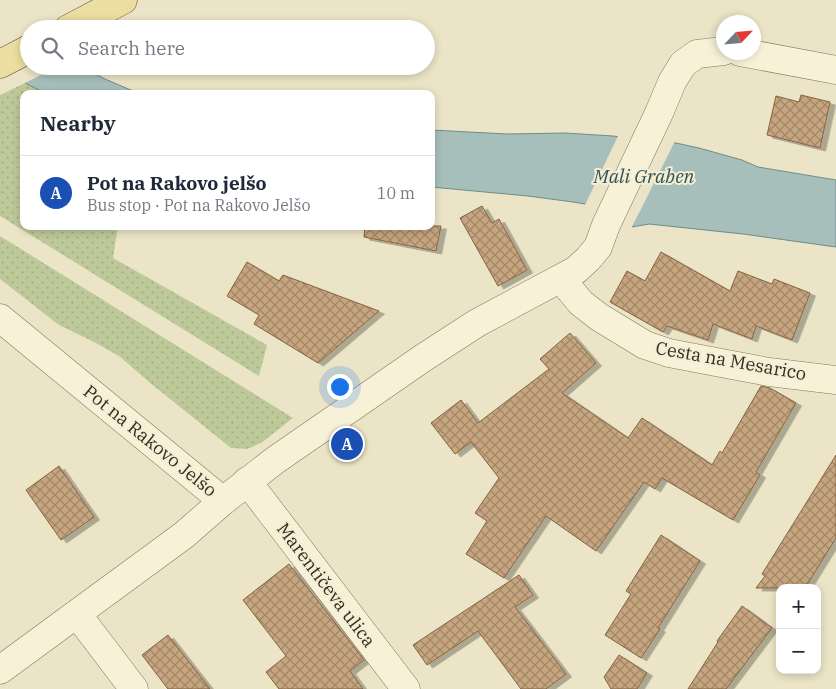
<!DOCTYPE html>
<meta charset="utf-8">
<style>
body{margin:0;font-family:"IBM Plex Serif",serif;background:#f6f6f7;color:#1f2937}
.controls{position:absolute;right:15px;bottom:15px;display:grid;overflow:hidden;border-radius:10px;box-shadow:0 2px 8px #0003}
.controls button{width:45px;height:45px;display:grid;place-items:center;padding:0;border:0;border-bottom:1px solid #e0e1e3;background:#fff;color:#1f2937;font:25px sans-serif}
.compass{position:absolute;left:716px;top:15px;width:45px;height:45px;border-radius:50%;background:#fff;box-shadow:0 2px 8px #0003;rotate:64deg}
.you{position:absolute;left:339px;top:386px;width:18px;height:18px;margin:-12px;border:4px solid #fff;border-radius:50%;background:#1a73e8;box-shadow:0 0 0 8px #1a73e833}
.badge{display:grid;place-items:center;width:32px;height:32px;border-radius:50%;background:#913b30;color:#fff;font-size:16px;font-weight:700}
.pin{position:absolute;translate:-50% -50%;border:2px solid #fff;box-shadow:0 1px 5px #0006}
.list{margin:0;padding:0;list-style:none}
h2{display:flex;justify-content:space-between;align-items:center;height:65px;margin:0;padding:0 20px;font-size:21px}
h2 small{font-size:16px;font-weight:400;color:#747a83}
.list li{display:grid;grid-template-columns:32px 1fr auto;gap:15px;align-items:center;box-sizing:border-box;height:75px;padding:0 20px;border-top:1px solid #e0e1e3}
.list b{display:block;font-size:19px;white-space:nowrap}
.list p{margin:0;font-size:16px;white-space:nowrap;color:#747a83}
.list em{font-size:16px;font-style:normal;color:#747a83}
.icon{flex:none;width:28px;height:28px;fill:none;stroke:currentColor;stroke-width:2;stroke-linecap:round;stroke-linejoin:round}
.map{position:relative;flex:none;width:836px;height:689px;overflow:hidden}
.search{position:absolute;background:#fff;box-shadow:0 2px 8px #0003;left:20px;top:20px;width:415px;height:55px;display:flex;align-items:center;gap:12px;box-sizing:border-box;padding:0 18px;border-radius:28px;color:#747a83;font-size:19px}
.panel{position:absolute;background:#fff;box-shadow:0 2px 8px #0003;left:20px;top:90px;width:415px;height:140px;border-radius:10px}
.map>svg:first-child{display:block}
</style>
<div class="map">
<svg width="836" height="689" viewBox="0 0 836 689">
<defs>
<pattern id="grass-dots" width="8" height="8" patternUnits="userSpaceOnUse" patternTransform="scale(1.25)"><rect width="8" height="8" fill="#bec99a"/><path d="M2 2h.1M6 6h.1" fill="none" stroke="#a4ad84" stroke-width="1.8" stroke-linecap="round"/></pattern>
<pattern id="building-cross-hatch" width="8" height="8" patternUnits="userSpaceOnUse" patternTransform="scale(1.25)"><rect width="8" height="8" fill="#c7a57e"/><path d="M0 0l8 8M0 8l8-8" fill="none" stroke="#a28767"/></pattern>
<filter id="shadow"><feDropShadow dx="5.5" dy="3" stdDeviation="0" flood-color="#0004"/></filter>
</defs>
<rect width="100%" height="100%" fill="#ebe4c6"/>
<!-- grass -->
<g fill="url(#grass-dots)">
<polygon points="25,83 47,94 24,94 24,226 118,226 113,258 267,345 259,376 0,216 0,95"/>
<polygon points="0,236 293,418 261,443 247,449 231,448 149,382 119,356 96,343 59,325 0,279"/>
</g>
<!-- water -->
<g fill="#a7bfbb" stroke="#6e8d89">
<polygon points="0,15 29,66 80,66 105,79 140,94 47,94 25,83"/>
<polygon points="431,130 507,134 565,133 613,136 676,143 699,148 742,160 758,167 836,180 836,247 743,234 649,224 632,227 638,213 573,202 528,196 431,187"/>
</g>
<!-- pier -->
<g fill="#ebe4c6">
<polygon points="0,13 29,31 29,66 59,66 23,84 0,72"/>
<polygon points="619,134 675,141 632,227 630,226 634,215 584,207"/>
</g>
<!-- building -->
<g fill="url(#building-cross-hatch)" stroke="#836444" filter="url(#shadow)">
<polygon points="801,95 830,102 820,148 767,135 776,96 799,102"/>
<polygon points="482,206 492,223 499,219 527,270 498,286 460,218"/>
<polygon points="365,226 441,226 436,251 364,237"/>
<polygon points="661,252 730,291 738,271 772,284 774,279 810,293 792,340 756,326 752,339 713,324 708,340 667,326 663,332 610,302 627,271 645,281"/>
<polygon points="247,262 279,281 283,275 379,311 318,363 254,324 259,315 227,296"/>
<polygon points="570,333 596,363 562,393 628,438 642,418 712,465 720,451 722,453 761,386 770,388 796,403 756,472 760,475 733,520 662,478 655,489 644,482 596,551 546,516 504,578 466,554 487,521 475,513 499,478 471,442 455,454 431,423 461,400 478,423 549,369 540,359"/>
<polygon points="836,455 836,538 805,588 756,588 765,576 762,574"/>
<polygon points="59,466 94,517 61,540 26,490"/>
<polygon points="661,535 700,561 658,628 660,629 641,658 605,635 631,594 626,591"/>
<polygon points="289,564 364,660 350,671 363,689 279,689 266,672 286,656 243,600"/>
<polygon points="519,575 533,595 515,607 566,674 546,689 521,689 478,631 427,665 413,645"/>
<polygon points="742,606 772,628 726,689 688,689 718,642 717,641"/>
<polygon points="168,635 210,689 168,689 142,655"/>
<polygon points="619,655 647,673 637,689 611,689 604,677"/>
</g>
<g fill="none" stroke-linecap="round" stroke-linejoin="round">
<!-- minor casing -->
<g stroke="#85775d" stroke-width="29">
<g id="minor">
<polyline points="561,279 581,303 599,317 645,345 669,353 716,362 769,372 836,380"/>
<polyline points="247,481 406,689"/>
<polyline points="77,614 134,689"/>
</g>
</g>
<!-- tertiary casing -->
<g stroke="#85775d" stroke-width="29">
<g id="tertiary">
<polyline points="740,52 836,70"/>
<polyline points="0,318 223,501"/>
<polyline points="0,670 184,535 223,501 274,461 423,358 477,323 576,270 588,259 598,247 606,225 659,113 672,82 683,64 697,54 724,51"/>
</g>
</g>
<!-- primary casing -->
<g stroke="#544530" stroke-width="29">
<g id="primary">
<polyline points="68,29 123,0"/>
<polyline points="0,64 29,49"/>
</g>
</g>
<!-- minor -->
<use href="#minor" stroke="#f7f1d8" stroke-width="28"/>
<!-- tertiary -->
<use href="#tertiary" stroke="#f7f1d8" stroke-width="28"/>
<!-- primary -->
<use href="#primary" stroke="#ecdda0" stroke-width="28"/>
</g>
<g text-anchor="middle" stroke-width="4" stroke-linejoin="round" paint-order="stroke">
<!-- street labels -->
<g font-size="18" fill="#372d1f" stroke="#f3eed5">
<text transform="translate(731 361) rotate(10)" y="6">Cesta na Mesarico</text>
<text transform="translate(150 441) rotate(39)" y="6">Pot na Rakovo Jelšo</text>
<text transform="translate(326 585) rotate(53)" y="6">Marentičeva ulica</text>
</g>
<!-- water labels -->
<g font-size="19" font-style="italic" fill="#305355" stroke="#f3eed5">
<text x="644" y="183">Mali Graben</text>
</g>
</g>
</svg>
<div class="controls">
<button>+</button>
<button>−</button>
</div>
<svg class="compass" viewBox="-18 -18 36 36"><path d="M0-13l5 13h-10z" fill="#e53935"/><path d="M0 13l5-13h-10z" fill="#747a83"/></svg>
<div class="you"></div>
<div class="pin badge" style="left:347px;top:444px;background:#1a4fb4">A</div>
<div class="search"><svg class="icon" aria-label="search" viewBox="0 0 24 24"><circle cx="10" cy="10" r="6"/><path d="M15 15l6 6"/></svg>Search here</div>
<section class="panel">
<h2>Nearby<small></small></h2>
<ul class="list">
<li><span class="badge" style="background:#1a4fb4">A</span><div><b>Pot na Rakovo jelšo</b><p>Bus stop · Pot na Rakovo Jelšo</p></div><em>10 m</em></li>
</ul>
</section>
</div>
